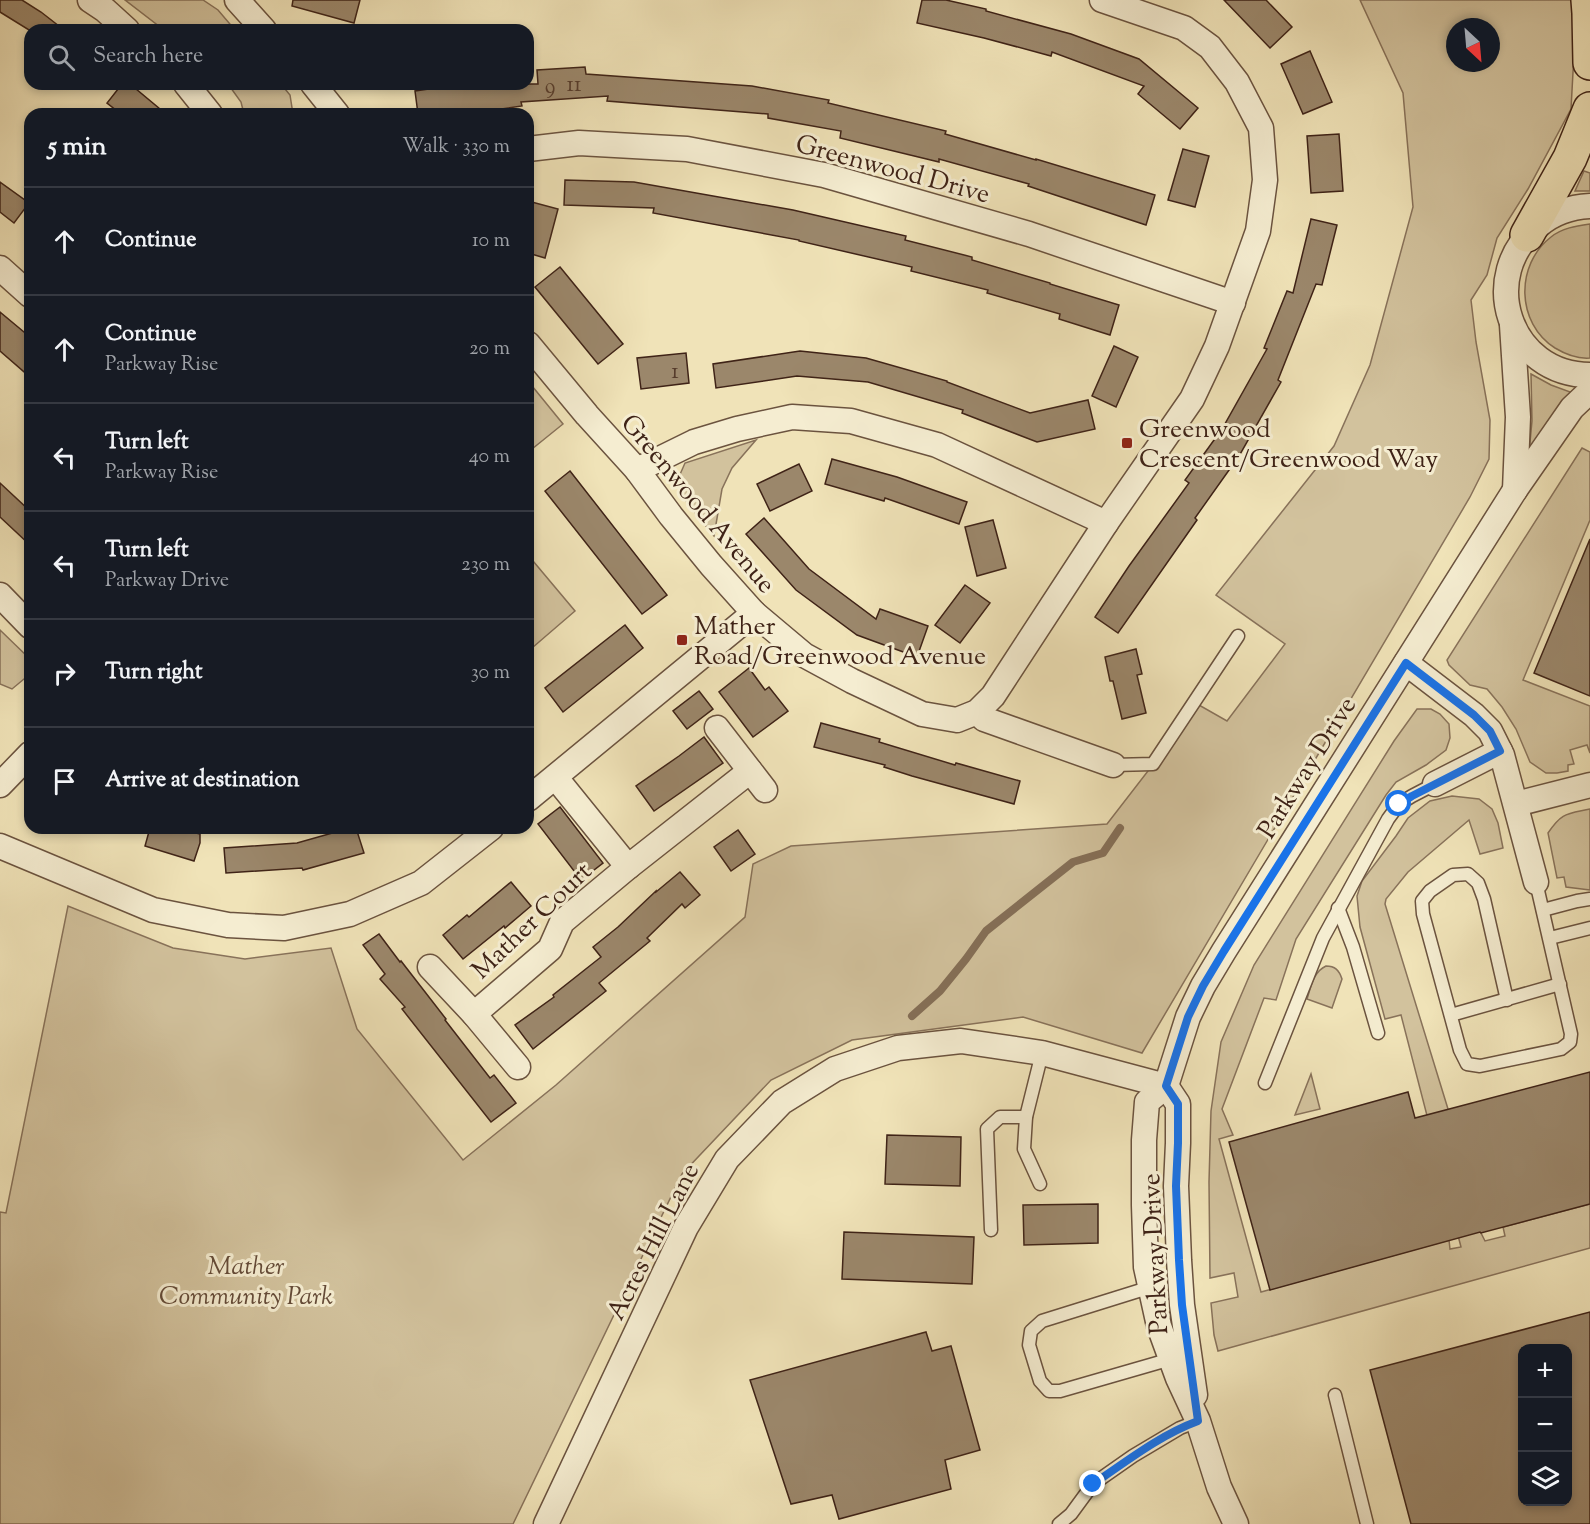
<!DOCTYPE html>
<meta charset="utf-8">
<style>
body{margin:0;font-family:"Sorts Mill Goudy",serif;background:#242831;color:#f1f3f6}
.controls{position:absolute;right:18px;bottom:18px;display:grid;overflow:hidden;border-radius:12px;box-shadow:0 3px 9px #0003}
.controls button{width:54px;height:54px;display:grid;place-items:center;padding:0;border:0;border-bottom:2px solid #363941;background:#171b24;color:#f1f3f6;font:30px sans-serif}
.compass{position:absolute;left:1446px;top:18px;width:54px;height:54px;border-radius:50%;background:#171b24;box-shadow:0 3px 9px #0003;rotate:154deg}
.stop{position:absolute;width:18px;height:18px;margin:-14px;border:4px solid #1a73e8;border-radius:50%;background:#fff}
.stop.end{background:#1a73e8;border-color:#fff;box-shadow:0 2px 6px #0008}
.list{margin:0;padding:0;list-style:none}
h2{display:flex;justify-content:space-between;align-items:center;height:78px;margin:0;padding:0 24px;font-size:26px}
h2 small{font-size:20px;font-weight:400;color:#9ea1a6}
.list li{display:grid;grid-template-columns:39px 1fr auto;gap:18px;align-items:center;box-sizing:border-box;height:108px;padding:0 24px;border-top:2px solid #363941}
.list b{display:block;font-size:22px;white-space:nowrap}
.list p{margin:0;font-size:20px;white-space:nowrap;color:#9ea1a6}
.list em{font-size:20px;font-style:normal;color:#9ea1a6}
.icon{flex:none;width:33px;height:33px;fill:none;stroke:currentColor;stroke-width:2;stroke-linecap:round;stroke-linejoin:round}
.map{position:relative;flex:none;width:1590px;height:1524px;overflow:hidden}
.search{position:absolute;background:#171b24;box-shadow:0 3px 9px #0003;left:24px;top:24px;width:510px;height:66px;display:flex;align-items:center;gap:15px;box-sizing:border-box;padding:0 21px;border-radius:18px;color:#9ea1a6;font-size:22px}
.panel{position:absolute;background:#171b24;box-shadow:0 3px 9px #0003;left:24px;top:108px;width:510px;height:726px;border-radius:18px}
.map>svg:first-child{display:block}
</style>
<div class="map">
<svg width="1590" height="1524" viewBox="0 0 1590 1524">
<rect width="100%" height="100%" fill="#f0e3b8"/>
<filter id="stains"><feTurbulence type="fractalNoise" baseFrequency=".00333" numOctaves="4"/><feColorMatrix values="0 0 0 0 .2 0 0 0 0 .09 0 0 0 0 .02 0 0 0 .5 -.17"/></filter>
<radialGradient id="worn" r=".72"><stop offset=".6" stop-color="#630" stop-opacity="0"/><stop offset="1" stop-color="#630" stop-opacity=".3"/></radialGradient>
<!-- green -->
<g fill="#d2c29d" stroke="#88725a" stroke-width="1.5" fill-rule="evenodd">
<polygon points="125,0 203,0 218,10 235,30 164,30"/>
<path d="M1360,0H1574L1576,17L1571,109L1528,189L1497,238L1487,275L1471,300L1476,342L1490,420L1489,459L1470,497L1142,1053L1023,1017L852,1040L771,1080L682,1174L513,1524H0V1212L6,1213L68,906L173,948L245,959L331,948L357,1029L463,1160L556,1085L745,917L753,864L791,846L1107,824L1199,705L1227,721L1285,644L1216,595L1334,446L1370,365L1413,207L1403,93ZM1455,27H1491V63H1455Z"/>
<polygon points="228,84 281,84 290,95 293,114 244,114 241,102"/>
<polygon points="1584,171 1590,173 1590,191 1575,191"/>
<path d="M1590,224V358C1578,359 1565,354 1555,348C1516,323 1515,265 1551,237C1562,228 1576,226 1590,224Z"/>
<polygon points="1531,374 1551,385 1573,393 1529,453 1532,421"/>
<polygon points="528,381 563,424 532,449 528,444"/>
<polygon points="756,440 732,468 722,489 714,536 681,495 678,479 685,463"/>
<polygon points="1582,448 1590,452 1590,520 1523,680 1590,706 1590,753 1587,745 1570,750 1574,764 1568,765 1568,771 1557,773 1546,773 1530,762 1516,729 1502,707 1487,689 1470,685 1449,665 1447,660"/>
<polygon points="528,555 575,611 532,648 528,643"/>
<polygon points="0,630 30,659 30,674 12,689 0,684"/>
<polygon points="1417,709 1431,709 1440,714 1449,724 1450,738 1446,750 1426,765 1396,782 1386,795 1296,939 1276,1000 1264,998 1222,1109 1233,1135 1219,1139 1261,1292 1449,1240 1450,1249 1461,1247 1401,1015 1385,1019 1360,927 1357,896 1362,881 1396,836 1408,818 1430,801 1452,796 1479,799 1492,809 1498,823 1503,848 1480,854 1469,820 1408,872 1386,899 1385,904 1448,1109 1481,1233 1485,1241 1505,1236 1503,1227 1590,1204 1590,1248 1218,1351 1214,1335 1211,1303 1238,1297 1234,1273 1210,1278 1209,1182 1211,1111 1221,1042 1254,965 1394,741"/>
<path d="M1590,809V890L1566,887L1564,877L1557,878L1548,833C1562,812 1567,814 1590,809Z"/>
<path d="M1326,966C1335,966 1339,970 1342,979L1332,1008L1307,999C1311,987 1313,972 1326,966Z"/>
<polygon points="1311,1074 1320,1109 1295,1115"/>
</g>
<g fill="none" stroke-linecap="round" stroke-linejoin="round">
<!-- stream -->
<polyline stroke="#856f57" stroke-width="8" points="912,1016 940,991 966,959 986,931 1073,862 1103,853 1120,828"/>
</g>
<!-- building -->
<g fill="#9b876b" stroke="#3f2317" stroke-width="1.5" fill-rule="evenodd">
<polygon points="0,0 22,0 41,12 64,30 29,30 0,12"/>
<polygon points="293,0 360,0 354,23 292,6"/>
<polygon points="922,0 946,0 986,9 986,11 1071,34 1139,59 1198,108 1180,129 1138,94 1144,86 1052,52 1051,56 984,38 917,23"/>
<polygon points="1224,0 1266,0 1292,27 1270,48"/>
<polygon points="1310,51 1332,102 1303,114 1281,64"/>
<polygon points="585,67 586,74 752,86 829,100 828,103 946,131 945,134 1036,160 1036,159 1155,195 1146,225 1028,186 1029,184 939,159 939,162 840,138 841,131 768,118 768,114 607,101 608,96 521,102 522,106 467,114 418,114 415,91 463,84 538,84 537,70"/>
<polygon points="122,84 130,84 166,114 121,114 107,103"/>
<polygon points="1339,134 1343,191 1311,193 1307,136"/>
<polygon points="1183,149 1209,156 1195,207 1168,200"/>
<polygon points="565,180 634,182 793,210 906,236 905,240 972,257 972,260 1050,283 1050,284 1119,305 1110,335 1059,319 1060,314 987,293 988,290 911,271 912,267 799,241 799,240 653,213 654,208 564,205"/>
<polygon points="0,182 29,203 14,223 0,212"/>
<polygon points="528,201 558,209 545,258 528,253"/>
<polygon points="1311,219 1337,225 1322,285 1316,284 1278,380 1281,382 1239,456 1195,518 1197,520 1118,633 1095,617 1129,566 1189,483 1185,480 1222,429 1267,349 1264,348 1287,291 1293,293"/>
<polygon points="560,267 623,344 598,364 535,287"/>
<polygon points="0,312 30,337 30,377 0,351"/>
<polygon points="1114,346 1138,357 1116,407 1092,396"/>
<polygon points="800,351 866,358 947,381 947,382 1030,413 1088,400 1095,429 1037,442 962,413 963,410 868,382 797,376 716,388 713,364"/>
<polygon points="686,353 689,383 641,389 637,358"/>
<polygon points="832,459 897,477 967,502 959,524 885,498 884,501 825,484"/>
<polygon points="799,464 812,491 770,511 757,484"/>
<polygon points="570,471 667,595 642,614 545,491"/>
<polygon points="0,483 30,511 30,545 0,517"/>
<polygon points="764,518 809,569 876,619 880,609 928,626 917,657 857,635 796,590 746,534"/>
<polygon points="993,520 1006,568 977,576 965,527"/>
<polygon points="1590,539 1590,696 1534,673"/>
<polygon points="965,585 990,603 960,643 935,625"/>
<polygon points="625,625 643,648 563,712 545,688"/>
<polygon points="1136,649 1142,674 1137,675 1146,713 1122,719 1113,681 1110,681 1105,657"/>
<polygon points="749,668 765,690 769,687 788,711 753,737 719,692"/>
<polygon points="699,691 713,709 687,729 673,711"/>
<polygon points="821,723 880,739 879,742 955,765 956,763 1020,781 1014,804 912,776 884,767 885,765 814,747"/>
<polygon points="704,737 723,763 654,811 636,786 679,756"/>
<polygon points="560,807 603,863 581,880 538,824"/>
<polygon points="150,828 177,828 200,834 200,843 194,861 145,846"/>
<polygon points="350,828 356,828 364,853 303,870 302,868 226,873 224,848 297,843"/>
<polygon points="738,830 755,854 731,871 714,847"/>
<polygon points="680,872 700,895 685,908 682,904 647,938 650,941 599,983 606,991 533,1049 515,1025 554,997 553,995 601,957 593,947 618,927 656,891 656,892"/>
<polygon points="511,882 531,906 505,928 504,926 463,959 443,935 467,915 469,917"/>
<polygon points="379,934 400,962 401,961 446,1019 445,1020 490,1078 494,1075 516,1103 491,1122 402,1009 405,1007 380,979 385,974 363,945"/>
<polygon points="1590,1072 1590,1204 1481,1233 1480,1232 1270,1290 1229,1142 1408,1092 1415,1118"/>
<polygon points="887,1135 961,1137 960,1186 885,1184"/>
<polygon points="1098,1204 1098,1243 1024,1245 1023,1205"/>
<polygon points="844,1232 974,1237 972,1284 842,1279"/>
<path d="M1590,1312V1524H1411L1370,1370ZM1522,1348H1568V1502H1522Z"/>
<polygon points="926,1332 932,1351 951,1346 980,1450 945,1460 951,1489 839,1519 832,1495 791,1504 750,1380"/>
</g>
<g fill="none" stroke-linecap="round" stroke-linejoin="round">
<!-- lane casing -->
<g stroke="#6b533f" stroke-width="15">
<g id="lane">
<polyline points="1113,765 1153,764 1238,636"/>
<polyline points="1338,908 1353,947 1378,1033"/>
<polyline points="1543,910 1577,901 1590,899"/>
<polyline points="1550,938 1590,928"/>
<polyline points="1507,1000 1484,899 1478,883 1468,874 1453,875 1430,891 1422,901 1423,914 1460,1050 1467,1064 1480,1066 1561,1049 1570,1042 1571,1034 1536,882"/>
<polyline points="1451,1015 1560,984"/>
<polyline points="1265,1083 1323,938 1388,819 1399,804 1412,796 1435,784"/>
<polyline points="1040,1184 1024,1149 1026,1117 1042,1053"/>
<polyline points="991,1230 987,1129 1000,1117 1026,1117"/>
<polyline points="1151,1287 1042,1321 1031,1331 1029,1345 1040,1381 1049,1391 1060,1391 1171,1359"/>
<polyline points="1335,1395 1367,1524"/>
<polyline points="1059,1524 1071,1514 1093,1484 1133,1456 1180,1428 1198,1421"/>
</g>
</g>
<!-- street casing -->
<g stroke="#6b533f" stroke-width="27">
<g id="street">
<polyline points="90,0 105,10 127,30"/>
<polyline points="237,0 264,30"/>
<polyline points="186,84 210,114"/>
<polyline points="313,84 337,114"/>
<polyline points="528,149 579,143 687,149 824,175 1029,234 1233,303"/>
<path d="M1590,206C1571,207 1553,213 1539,225C1476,275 1509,375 1590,375"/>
<polyline points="0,268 30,295"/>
<polyline points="1512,325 1518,417 1515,490"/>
<polyline points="528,344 587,415 637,470 671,516 711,565 754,613 804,655 852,681 922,714 957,720 977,712 993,696 1106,523 1192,399 1217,346 1258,231 1265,180 1261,128 1237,82 1210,47 1184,28 1102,0"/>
<polyline points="637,470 694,442 737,429 792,417 851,421 937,445 1106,523"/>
<polyline points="0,595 30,626"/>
<polyline points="1406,663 1474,715 1490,731 1502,755 1536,882"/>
<polyline points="977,712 984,719 1113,765"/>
<polyline points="717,728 765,790"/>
<polyline points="556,778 628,867"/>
<polyline points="1435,784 1500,751"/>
<polyline points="0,785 30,754"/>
<polyline points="528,799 754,613"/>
<polyline points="1516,804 1590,785"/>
<polyline points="0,846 153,910 228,925 284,928 350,914 421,883 491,828"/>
<polyline points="430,967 474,1014 518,1067"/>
<polyline points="474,1014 550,949 562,922 628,867 750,771"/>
<polyline points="1166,1086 1178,1104 1178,1143 1176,1186 1179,1260 1182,1305 1195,1395"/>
<polyline points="546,1524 686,1227 727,1159 782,1102 835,1069 898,1048 961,1041 1042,1053 1166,1086"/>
<polyline points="1236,1524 1219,1487 1198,1421 1178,1378 1159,1326 1146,1267 1144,1205 1144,1140 1147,1102 1166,1086 1188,1017 1203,986 1224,951 1515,490 1572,408 1590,391"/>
</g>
</g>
<!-- highway casing -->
<g stroke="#3f2317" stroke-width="36">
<g id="highway">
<polyline points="1588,0 1589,13 1590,63"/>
<polyline points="1527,235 1570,158 1590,109"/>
</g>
</g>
<!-- lane -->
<use href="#lane" stroke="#f5edd1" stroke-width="12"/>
<!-- street -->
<use href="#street" stroke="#f5edd1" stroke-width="24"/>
<!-- highway -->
<use href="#highway" stroke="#f0e3b8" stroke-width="33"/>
</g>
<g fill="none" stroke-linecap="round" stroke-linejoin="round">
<!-- route -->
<path stroke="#1a73e8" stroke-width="8" d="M1093,1484C1127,1461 1160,1435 1198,1421L1182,1305L1179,1260L1176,1186L1178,1143V1104L1166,1086L1188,1017L1203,986L1224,951L1406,663L1474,715L1490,731L1500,751L1412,796L1399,804"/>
</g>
<!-- markers -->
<g fill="#8f2418" stroke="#f5edd1" stroke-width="2">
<rect x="1121" y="437" width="12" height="12" rx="3"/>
<rect x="676" y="634" width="12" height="12" rx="3"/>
</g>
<g text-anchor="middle" stroke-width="6" stroke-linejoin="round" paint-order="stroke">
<!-- number labels -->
<g font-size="22" fill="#563c2c">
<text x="574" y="91">11</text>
<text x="550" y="93">9</text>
<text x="675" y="378">1</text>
</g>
<!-- street labels -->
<g font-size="26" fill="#3f2317" stroke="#f5edd1">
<text transform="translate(893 168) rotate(15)" y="9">Greenwood Drive</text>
<text transform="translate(699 503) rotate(50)" y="9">Greenwood Avenue</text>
<text transform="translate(1306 767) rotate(-58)" y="9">Parkway Drive</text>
<text transform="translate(531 920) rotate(-44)" y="9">Mather Court</text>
<text transform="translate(652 1241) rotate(-63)" y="9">Acres Hill Lane</text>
<text transform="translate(1154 1254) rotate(-93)" y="9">Parkway Drive</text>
</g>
<!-- poi labels -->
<g font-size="26" fill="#3f2317" stroke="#f5edd1" text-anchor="start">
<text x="1139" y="437">Greenwood<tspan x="1139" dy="30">Crescent/Greenwood Way</tspan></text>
<text x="694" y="634">Mather<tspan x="694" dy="30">Road/Greenwood Avenue</tspan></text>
</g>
<!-- park labels -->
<g font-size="26" font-style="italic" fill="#644b38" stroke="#f5edd1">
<text x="246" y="1274">Mather<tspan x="246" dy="30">Community Park</tspan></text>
</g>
</g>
<rect width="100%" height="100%" filter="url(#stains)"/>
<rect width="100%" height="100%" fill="url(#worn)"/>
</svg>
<div class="controls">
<button>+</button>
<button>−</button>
<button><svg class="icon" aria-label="layers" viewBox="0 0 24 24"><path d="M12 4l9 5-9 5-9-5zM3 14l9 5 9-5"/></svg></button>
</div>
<svg class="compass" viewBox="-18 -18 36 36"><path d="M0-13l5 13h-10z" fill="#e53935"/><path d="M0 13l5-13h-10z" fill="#9ea1a6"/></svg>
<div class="stop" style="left:1399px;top:804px"></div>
<div class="stop end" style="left:1093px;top:1484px"></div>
<div class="search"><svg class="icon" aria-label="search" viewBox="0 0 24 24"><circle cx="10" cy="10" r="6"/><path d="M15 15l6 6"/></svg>Search here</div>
<section class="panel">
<h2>5 min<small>Walk · 330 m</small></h2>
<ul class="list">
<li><svg class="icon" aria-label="ahead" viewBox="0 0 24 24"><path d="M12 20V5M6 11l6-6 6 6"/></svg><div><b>Continue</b></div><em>10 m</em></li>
<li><svg class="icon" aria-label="ahead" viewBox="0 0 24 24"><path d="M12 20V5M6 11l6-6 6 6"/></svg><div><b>Continue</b><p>Parkway Rise</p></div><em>20 m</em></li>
<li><svg class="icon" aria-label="left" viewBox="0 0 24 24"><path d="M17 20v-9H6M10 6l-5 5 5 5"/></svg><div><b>Turn left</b><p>Parkway Rise</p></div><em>40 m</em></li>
<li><svg class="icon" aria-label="left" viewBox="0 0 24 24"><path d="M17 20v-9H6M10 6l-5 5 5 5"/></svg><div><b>Turn left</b><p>Parkway Drive</p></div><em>230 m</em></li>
<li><svg class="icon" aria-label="right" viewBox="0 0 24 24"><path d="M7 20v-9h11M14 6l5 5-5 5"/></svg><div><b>Turn right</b></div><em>30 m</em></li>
<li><svg class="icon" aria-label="arrive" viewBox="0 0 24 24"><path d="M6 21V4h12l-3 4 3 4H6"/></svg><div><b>Arrive at destination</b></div></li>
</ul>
</section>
</div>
